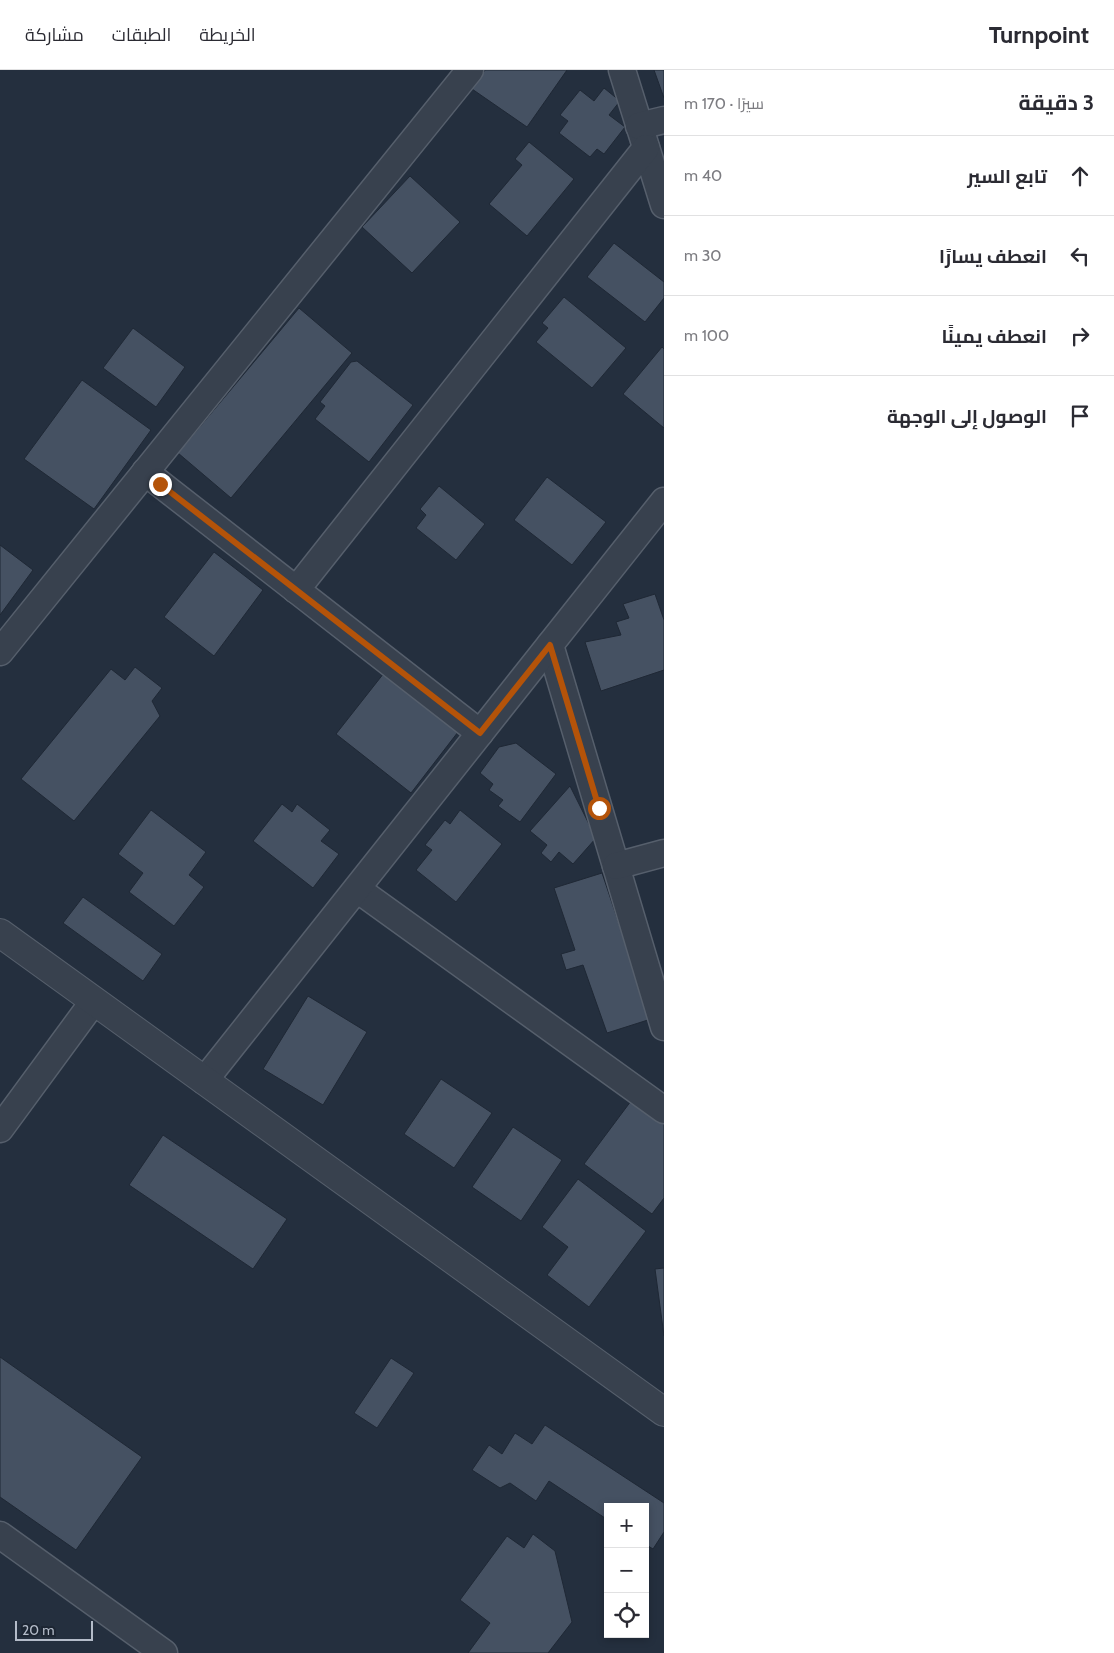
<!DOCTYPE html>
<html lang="ar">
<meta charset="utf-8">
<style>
body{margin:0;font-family:Cabin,Cairo,sans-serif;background:#f2f2f3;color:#2b2b33;direction:rtl}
.controls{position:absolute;right:15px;bottom:15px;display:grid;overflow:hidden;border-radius:0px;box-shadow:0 2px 8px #0003}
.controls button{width:45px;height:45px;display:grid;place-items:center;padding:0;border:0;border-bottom:1px solid #e1e1e2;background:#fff;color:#2b2b33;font:25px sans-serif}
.scale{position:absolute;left:15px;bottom:12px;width:78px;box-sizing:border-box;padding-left:5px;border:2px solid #b4bcc9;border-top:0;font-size:14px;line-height:18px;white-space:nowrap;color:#b4bcc9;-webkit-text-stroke:4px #1d2633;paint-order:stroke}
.stop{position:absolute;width:15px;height:15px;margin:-11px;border:4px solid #b45309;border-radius:50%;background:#fff}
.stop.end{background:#b45309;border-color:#fff;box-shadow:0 1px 5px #0008}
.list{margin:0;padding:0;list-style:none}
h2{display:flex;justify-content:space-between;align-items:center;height:65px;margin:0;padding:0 20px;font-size:21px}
h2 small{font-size:16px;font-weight:400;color:#7c7c81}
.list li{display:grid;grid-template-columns:32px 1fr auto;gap:15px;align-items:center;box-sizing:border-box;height:80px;padding:0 20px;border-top:1px solid #e1e1e2}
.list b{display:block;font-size:19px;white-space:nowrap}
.list em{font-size:16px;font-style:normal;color:#7c7c81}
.icon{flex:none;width:28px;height:28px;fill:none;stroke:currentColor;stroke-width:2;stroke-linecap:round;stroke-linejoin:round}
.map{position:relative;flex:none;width:664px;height:1583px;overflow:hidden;direction:ltr}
header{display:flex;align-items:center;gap:30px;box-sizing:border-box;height:70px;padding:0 25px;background:#fff;border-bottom:1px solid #e1e1e2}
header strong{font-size:24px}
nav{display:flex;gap:28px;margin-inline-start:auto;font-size:18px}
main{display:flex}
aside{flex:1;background:#fff}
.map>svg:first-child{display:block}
</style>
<header>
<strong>Turnpoint</strong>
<nav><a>الخريطة</a><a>الطبقات</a><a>مشاركة</a></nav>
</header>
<main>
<aside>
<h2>3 دقيقة<small>سيرًا · 170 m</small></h2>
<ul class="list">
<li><svg class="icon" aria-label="ahead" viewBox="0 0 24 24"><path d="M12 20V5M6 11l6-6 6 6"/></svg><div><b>تابع السير</b></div><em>40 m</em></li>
<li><svg class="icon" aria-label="left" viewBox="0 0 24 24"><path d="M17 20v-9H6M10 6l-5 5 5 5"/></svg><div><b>انعطف يسارًا</b></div><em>30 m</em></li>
<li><svg class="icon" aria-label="right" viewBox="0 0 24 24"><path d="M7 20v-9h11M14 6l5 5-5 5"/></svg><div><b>انعطف يمينًا</b></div><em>100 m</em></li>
<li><svg class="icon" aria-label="arrive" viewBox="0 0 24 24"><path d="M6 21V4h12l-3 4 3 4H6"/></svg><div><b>الوصول إلى الوجهة</b></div></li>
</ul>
</aside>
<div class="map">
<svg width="664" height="1583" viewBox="0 0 664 1583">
<rect width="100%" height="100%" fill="#242f3e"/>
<!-- building -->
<g fill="#455162" stroke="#1f2835">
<polygon points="485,0 567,0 527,57 472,19"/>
<polygon points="654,0 664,0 664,28"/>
<polygon points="604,18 620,31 609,45 625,57 604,84 597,79 590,87 559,63 568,51 560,45 580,20 594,31"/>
<polygon points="529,72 574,109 527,166 489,134 522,95 515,89"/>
<polygon points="410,106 460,152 412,203 362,157"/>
<polygon points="614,173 664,212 664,228 645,252 587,207"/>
<polygon points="564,227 626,278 592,318 536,272 548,258 542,253"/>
<polygon points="299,238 352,283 231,428 178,383"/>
<polygon points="133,258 185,297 156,337 103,298"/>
<polygon points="662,277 664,279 664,358 623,324"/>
<polygon points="357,291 413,335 369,392 315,349 325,336 320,332 351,292"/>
<polygon points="82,310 151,360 94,439 24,389"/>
<polygon points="547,407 606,452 572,495 514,450"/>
<polygon points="439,416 485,454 456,490 416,458 426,445 420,439"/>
<polygon points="0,475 33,500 0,545"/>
<polygon points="214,482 263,520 214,586 164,547"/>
<polygon points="655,524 664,550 664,600 601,621 585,572 621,565 616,552 629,548 623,534"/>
<polygon points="135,597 162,618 152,631 160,646 74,751 21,709 111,599 125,610"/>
<polygon points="384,603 458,662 411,723 336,664"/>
<polygon points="516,673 556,704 520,752 498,736 503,730 489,720 493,714 480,703 499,677"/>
<polygon points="570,716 596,768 573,794 559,782 551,792 541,783 547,775 530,761"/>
<polygon points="282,734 292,742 297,734 330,760 321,771 339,784 313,818 253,771"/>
<polygon points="151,740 206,782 189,805 204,817 174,856 129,822 143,803 118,784"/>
<polygon points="460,740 502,774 456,832 416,800 432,780 425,775 445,750 450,754"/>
<polygon points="602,803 651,949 607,963 583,895 566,900 561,884 575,880 554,818"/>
<polygon points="83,827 162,884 143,911 63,853"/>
<polygon points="308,926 367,962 323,1035 263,999"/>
<polygon points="441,1009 492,1043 454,1098 404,1064"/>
<polygon points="634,1027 664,1049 664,1128 652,1144 584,1094"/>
<polygon points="513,1057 562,1090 521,1151 472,1117"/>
<polygon points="163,1065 287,1149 253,1199 129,1115"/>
<polygon points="578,1109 646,1161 589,1237 547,1205 568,1177 542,1157"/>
<polygon points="664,1198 664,1266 655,1199"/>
<polygon points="0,1287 142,1387 76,1480 0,1427"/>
<polygon points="391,1288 414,1303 377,1358 354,1343"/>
<polygon points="545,1355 664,1433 664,1462 653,1479 645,1474 645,1437 608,1437 608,1450 549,1411 536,1431 510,1413 500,1418 472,1400 489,1375 502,1384 515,1363 532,1374"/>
<polygon points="533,1464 555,1481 572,1552 548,1583 468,1583 490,1553 460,1530 507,1466 524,1478"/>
</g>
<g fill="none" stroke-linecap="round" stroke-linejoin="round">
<!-- minor casing -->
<g stroke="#565f6c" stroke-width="29">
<g id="minor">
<polyline points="622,0 664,135"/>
<polyline points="639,56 664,50"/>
<polyline points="145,402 480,663"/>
<polyline points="296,520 646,78"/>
<polyline points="550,575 664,957"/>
<polyline points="0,582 470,0"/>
<polyline points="616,796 664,783"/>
<polyline points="357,819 664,1040"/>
<polyline points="204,1011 664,431"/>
<polyline points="0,1059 94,931"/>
<polyline points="0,1465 164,1583"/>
</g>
</g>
<!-- tertiary casing -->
<g stroke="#565f6c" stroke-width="30">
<polyline id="tertiary" points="0,863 664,1342"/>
</g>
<!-- minor -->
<use href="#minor" stroke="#38414e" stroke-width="26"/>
<!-- tertiary -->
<use href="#tertiary" stroke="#38414e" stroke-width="28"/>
</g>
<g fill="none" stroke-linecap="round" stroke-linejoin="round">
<!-- route -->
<polyline stroke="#b45309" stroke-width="6" points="160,414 480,663 550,575 599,738"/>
</g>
</svg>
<div class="controls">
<button>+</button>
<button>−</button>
<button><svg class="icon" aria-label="locate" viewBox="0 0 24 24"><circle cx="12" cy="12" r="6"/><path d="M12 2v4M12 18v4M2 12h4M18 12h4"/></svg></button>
</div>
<div class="scale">20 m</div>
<div class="stop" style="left:599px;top:738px"></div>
<div class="stop end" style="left:160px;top:414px"></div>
</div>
</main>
